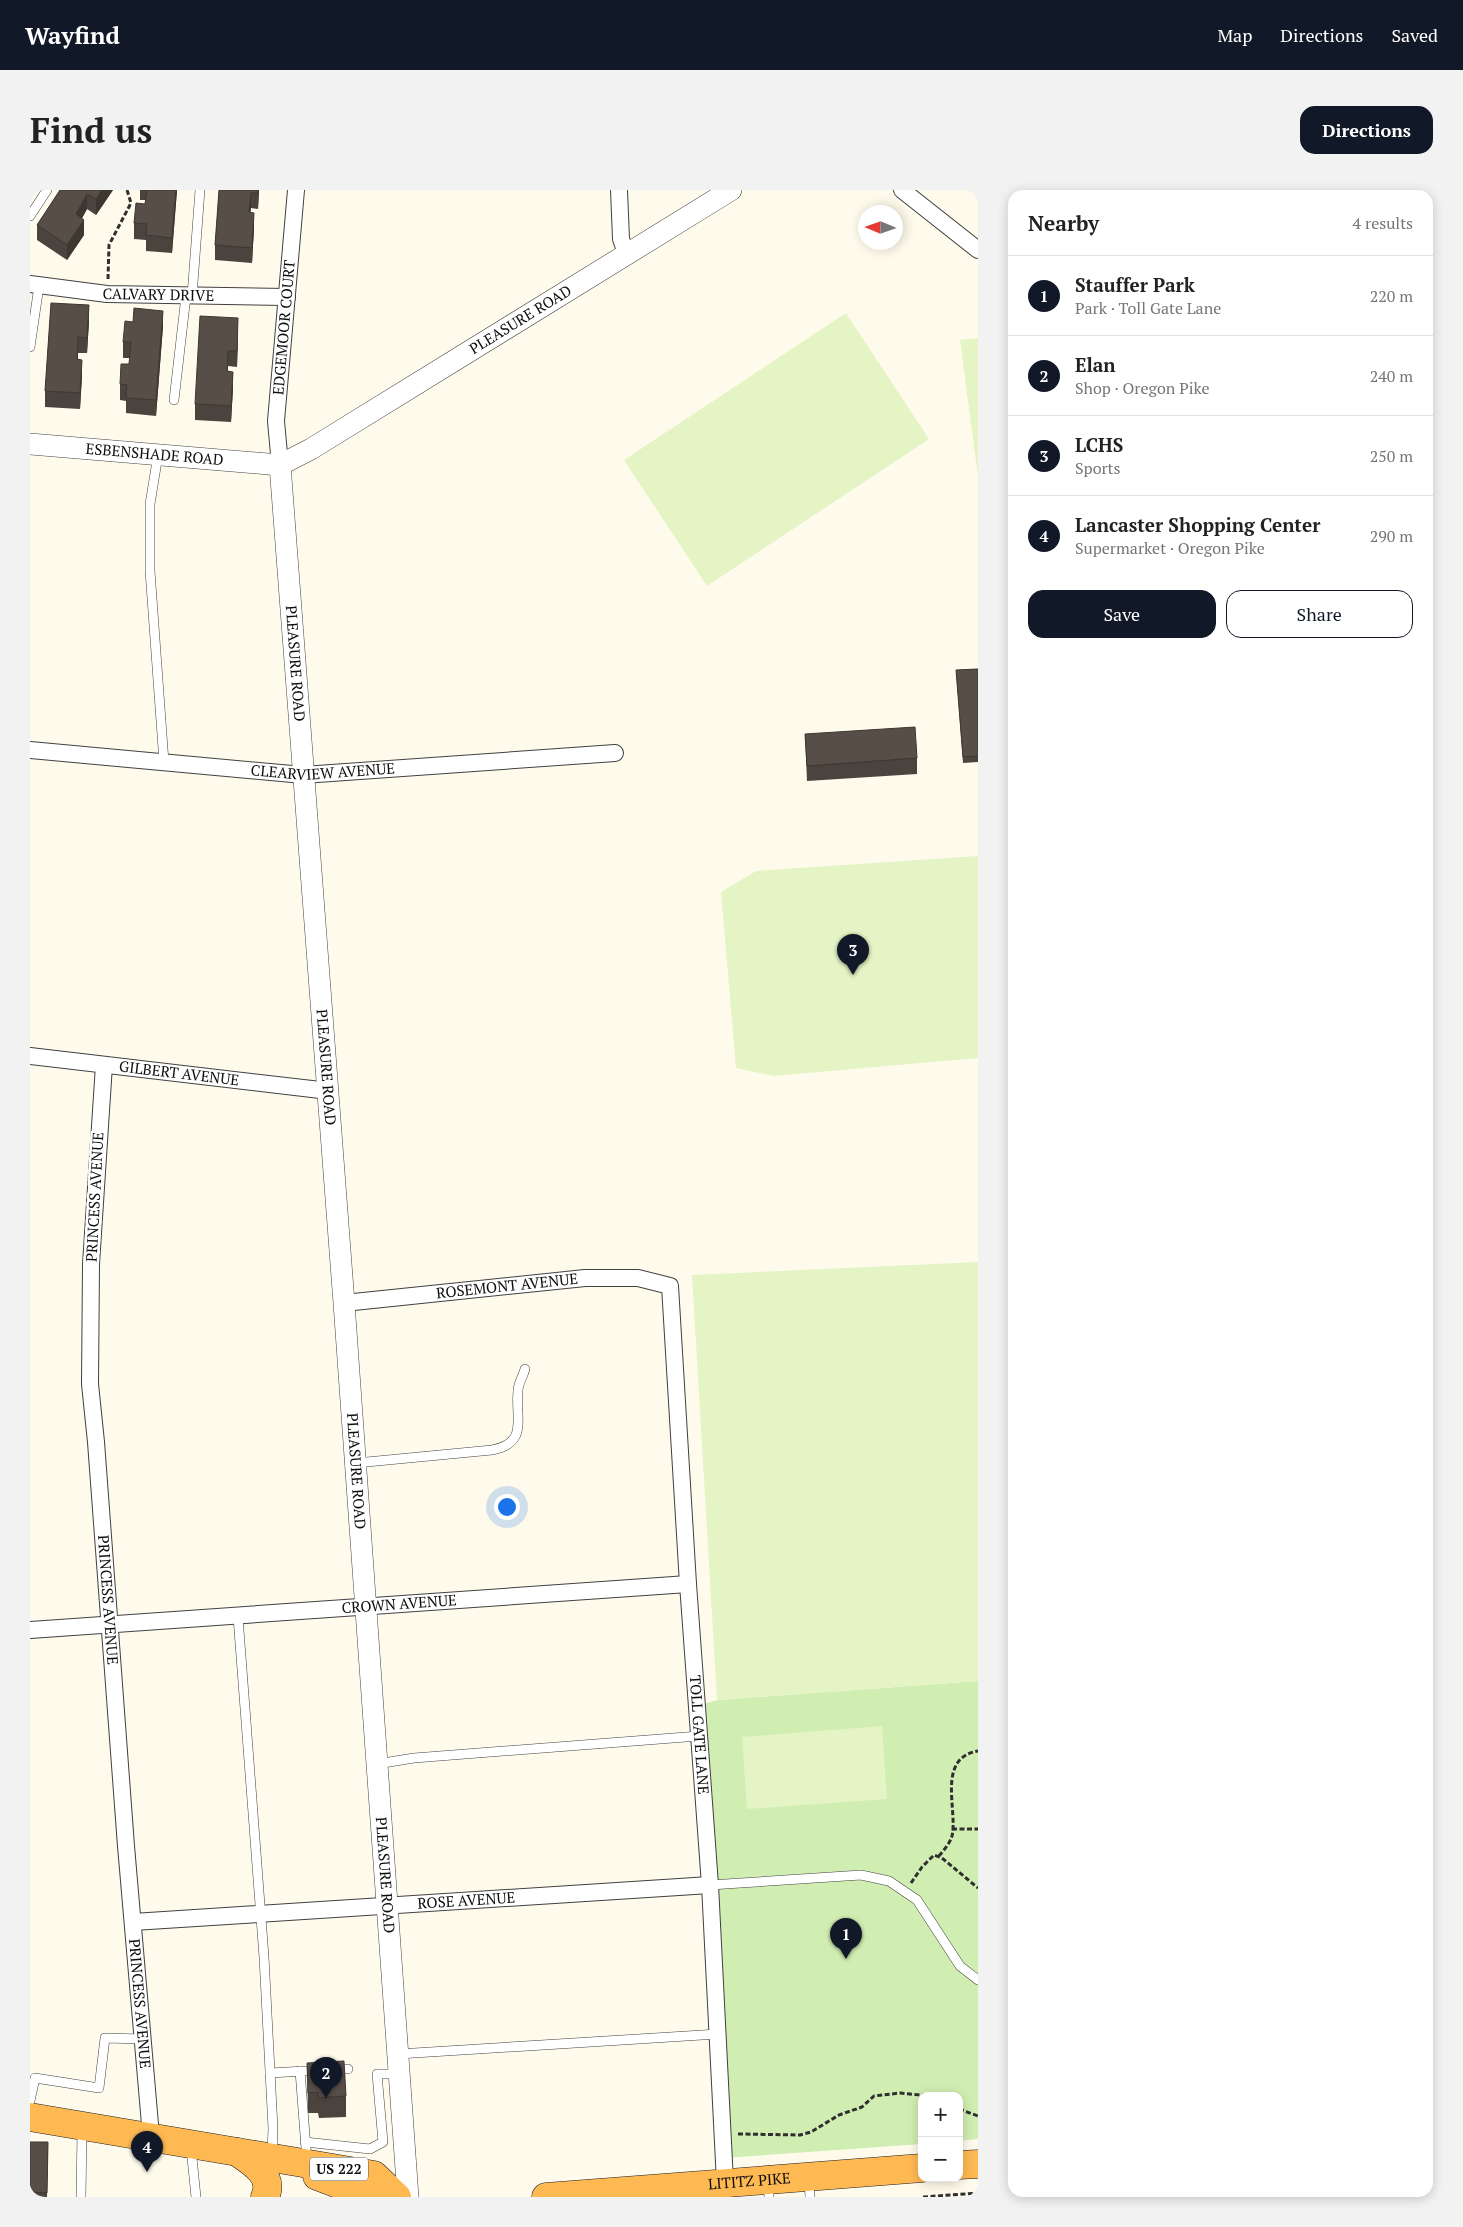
<!DOCTYPE html>
<meta charset="utf-8">
<style>
body{margin:0;font-family:"PT Serif",serif;background:#f2f2f2;color:#222}
.controls{position:absolute;right:15px;bottom:15px;display:grid;overflow:hidden;border-radius:10px;box-shadow:0 2px 12px #0003}
.controls button{width:45px;height:45px;display:grid;place-items:center;padding:0;border:0;border-bottom:1px solid #e0e0e0;background:#fff;color:#222;font:25px sans-serif}
.compass{position:absolute;left:828px;top:15px;width:45px;height:45px;border-radius:50%;background:#fff;box-shadow:0 2px 12px #0003;rotate:272deg}
.you{position:absolute;left:476px;top:1316px;width:18px;height:18px;margin:-12px;border:4px solid #fff;border-radius:50%;background:#1a73e8;box-shadow:0 0 0 8px #1a73e833}
.badge{display:grid;place-items:center;width:32px;height:32px;border-radius:50%;background:#111827;color:#fff;font-size:16px;font-weight:700}
.pin{position:absolute;translate:-50% -41px;filter:drop-shadow(0 1px 2px #0008)}
.pin::after{content:'';position:absolute;top:26px;width:18px;height:15px;background:inherit;clip-path:polygon(0 0,100% 0,50% 100%)}
.list{margin:0;padding:0;list-style:none}
h2{display:flex;justify-content:space-between;align-items:center;height:65px;margin:0;padding:0 20px;font-size:21px}
h2 small{font-size:16px;font-weight:400;color:#767676}
.list li{display:grid;grid-template-columns:32px 1fr auto;gap:15px;align-items:center;box-sizing:border-box;height:80px;padding:0 20px;border-top:1px solid #e0e0e0}
.list b{display:block;font-size:19px;white-space:nowrap}
.list p{margin:0;font-size:16px;white-space:nowrap;color:#767676}
.list em{font-size:16px;font-style:normal;color:#767676}
.actions{display:flex;gap:10px;padding:15px 20px}
.actions a{flex:1;padding:11px 0;border:1px solid #111827;border-radius:15px;text-align:center;font-size:18px;color:#111827}
.actions .main{background:#111827;color:#fff}
.map{position:relative;flex:none;width:948px;height:2007px;overflow:hidden;border-radius:15px}
header{display:flex;align-items:center;gap:30px;box-sizing:border-box;height:70px;padding:0 25px;background:#111827;color:#fff}
header strong{font-size:24px}
nav{display:flex;gap:28px;margin-inline-start:auto;font-size:18px}
.intro{display:flex;align-items:center;justify-content:space-between;box-sizing:border-box;height:120px;padding:0 30px}
h1{margin:0;font-size:35px}
.button{padding:12px 22px;border-radius:15px;background:#111827;color:#fff;font-size:18px;font-weight:700}
main{display:flex;gap:30px;padding:0 30px}
aside{flex:1;background:#fff;border-radius:15px;box-shadow:0 2px 12px #0003}
.map>svg:first-child{display:block}
</style>
<header>
<strong>Wayfind</strong>
<nav><a>Map</a><a>Directions</a><a>Saved</a></nav>
</header>
<div class="intro"><h1>Find us</h1><a class="button">Directions</a></div>
<main>
<div class="map">
<svg width="948" height="2007" viewBox="0 0 948 2007">
<rect width="100%" height="100%" fill="#fffbec"/>
<!-- green -->
<polygon fill="#d1eeb2" points="948,1491 948,1949 929,1951 929,1906 892,1906 892,1954 694,1968 667,1516 687,1510"/>
<!-- pitch -->
<g fill="#e4f4c4">
<polygon points="816,123 899,249 677,396 594,270"/>
<polygon points="948,148 948,287 930,150"/>
<polygon points="948,666 948,868 743,886 706,878 691,702 726,681"/>
<polygon points="948,1072 948,1491 687,1510 662,1085"/>
<polygon points="852,1536 857,1609 717,1619 712,1547"/>
</g>
<g fill="none" stroke-linecap="round" stroke-linejoin="round">
<!-- service casing -->
<g stroke="#404040" stroke-width="10">
<g id="service">
<polyline points="0,26 17,0"/>
<polyline points="162,106 170,0"/>
<polyline points="0,157 9,96"/>
<polyline points="144,210 156,106"/>
<polyline points="128,265 120,314 120,381 134,572"/>
<path d="M326,1273L462,1260C499,1253 485,1228 488,1201C488,1193 493,1187 495,1179"/>
<polyline points="208,1427 234,1767 243,1938 242,1966"/>
<polyline points="347,1574 384,1568 669,1546"/>
<polyline points="680,1695 831,1685 859,1691 887,1710 930,1776 948,1790"/>
<polyline points="368,1864 688,1844"/>
<polyline points="303,1879 318,1879"/>
<polyline points="270,1881 277,1971"/>
<polyline points="240,1883 275,1881"/>
<polyline points="0,1911 5,1888 69,1898 75,1848 113,1849"/>
<polyline points="275,1952 340,1959 353,1952 347,1884 369,1884"/>
<polyline points="161,1958 166,2007"/>
<polyline points="779,1990 780,2007"/>
<polyline points="738,1992 739,2007"/>
<polyline points="51,2007 52,1940"/>
</g>
</g>
<!-- minor casing -->
<g stroke="#404040" stroke-width="18">
<g id="minor">
<polyline points="589,0 591,49 597,66"/>
<polyline points="872,0 948,60"/>
<path id="s1" d="M0,94L77,104L257,107"/>
<path id="s2" d="M250,275L246,231L266,0"/>
<path id="s3" d="M0,560L273,585L585,563"/>
<path id="s4" d="M0,866L299,901"/>
<path id="s5" d="M74,875L61,1074L60,1194L66,1252L96,1656L121,1946"/>
<path id="s6" d="M314,1113L555,1088H608L640,1096L658,1394L680,1695L695,1992"/>
<path id="s7" d="M0,1440L658,1394"/>
<path id="s8" d="M103,1732L680,1695"/>
</g>
</g>
<!-- tertiary casing -->
<g stroke="#404040" stroke-width="22">
<g id="tertiary">
<path id="s9" d="M0,254L250,275"/>
<path id="s10" d="M250,275L314,1113L378,2007"/>
<path id="s11" d="M250,275L281,259L701,0"/>
</g>
</g>
<!-- trunk casing -->
<g stroke="#1e1e1e" stroke-width="29">
<g id="trunk">
<polyline points="0,1927 344,1985 367,2007"/>
<path d="M207,1962C222,1972 245,1986 235,2007"/>
<polyline points="929,1975 948,1974"/>
<polyline points="287,1986 342,2007"/>
<path id="s12" d="M516,2007L892,1978"/>
</g>
</g>
<!-- path -->
<g stroke="#2f2f2f" stroke-width="3" stroke-dasharray="5 2.5" stroke-linecap="butt">
<polyline points="78,89 79,55 101,13 97,0"/>
<polyline points="922,1639 948,1639"/>
<path d="M909,1666C914,1660 920,1653 922,1646C928,1620 906,1568 948,1561"/>
<polyline points="881,1693 892,1677 904,1665 912,1668 948,1698"/>
<polyline points="929,1919 948,1926"/>
<polyline points="708,1944 770,1945 781,1942 809,1925 832,1917 844,1906 870,1903 901,1906"/>
<polyline points="893,2007 948,2003"/>
</g>
<!-- service -->
<use href="#service" stroke="#fff" stroke-width="9"/>
<!-- minor -->
<use href="#minor" stroke="#fff" stroke-width="16"/>
<!-- tertiary -->
<use href="#tertiary" stroke="#fff" stroke-width="21"/>
<!-- trunk -->
<use href="#trunk" stroke="#ffb953" stroke-width="28"/>
</g>
<!-- wall -->
<g fill="#4b433e">
<polygon points="30,0 83,0 66,25 57,19 52,28 54,45 37,70 7,50 7,35"/>
<polygon points="110,0 147,0 142,63 116,61 116,50 104,49 104,33 115,14 116,10 110,10"/>
<polygon points="189,0 229,0 228,19 221,18 220,22 224,38 222,73 185,70 185,55"/>
<polygon points="21,113 59,131 57,163 48,163 48,169 52,185 50,219 15,217 15,201"/>
<polygon points="133,136 126,226 96,223 96,211 90,210 90,194 99,174 100,168 93,168 93,152"/>
<polygon points="208,144 207,177 198,176 198,181 203,198 201,232 165,230 165,214"/>
<polygon points="948,479 948,572 933,573 926,480"/>
<polygon points="775,544 887,568 887,584 777,591"/>
<polygon points="277,1873 316,1906 316,1927 289,1928 288,1923 278,1923"/>
<polygon points="0,1952 18,1952 17,2007 0,2007"/>
</g>
<!-- shaded-wall -->
<g fill="#3d3732">
<polygon points="72,0 83,0 66,25 66,9"/>
<polygon points="146,0 147,0 142,63 142,48"/>
<polygon points="228,0 229,0 228,19"/>
<polygon points="221,3 221,18 219,38 219,22"/>
<polygon points="57,4 57,19 46,39 46,24"/>
<polygon points="224,23 224,38 222,73 222,58"/>
<polygon points="54,30 54,45 37,70 37,55"/>
<polygon points="59,115 59,131 57,163 57,148"/>
<polygon points="133,121 133,136 126,226 126,210"/>
<polygon points="208,128 208,144 207,177 207,161"/>
<polygon points="48,147 48,163 47,185 47,169"/>
<polygon points="52,170 52,185 50,219 50,203"/>
<polygon points="203,182 203,198 201,232 201,216"/>
</g>
<!-- building -->
<g fill="#574e48" stroke="#3d3732">
<polygon points="30,0 72,0 66,9 57,4 46,24 54,30 37,55 7,35"/>
<polygon points="117,0 146,0 142,48 116,45 117,34 104,33 106,13 115,14"/>
<polygon points="189,0 228,0 228,3 221,3 219,22 224,23 222,58 185,55"/>
<polygon points="21,113 59,115 57,148 48,147 47,169 52,170 50,203 15,201"/>
<polygon points="104,118 133,121 126,210 96,208 97,195 90,194 91,174 99,174 101,152 93,152 95,131 103,132"/>
<polygon points="170,126 208,128 207,161 198,161 197,181 203,182 201,216 165,214"/>
<polygon points="948,479 948,566 933,567 926,480"/>
<polygon points="885,537 887,568 777,576 775,544"/>
<polygon points="314,1871 316,1906 289,1908 288,1902 278,1903 277,1873"/>
<polygon points="0,1952 18,1952 17,2003 0,2002"/>
</g>
<g text-anchor="middle" stroke-width="5" stroke-linejoin="round" paint-order="stroke">
<!-- shield labels -->
<rect fill="#fff" stroke="#565656" stroke-width="1" x="280" y="1967.5" width="58" height="23" rx="4"/>
<g font-size="14" font-weight="bold" fill="#0d0d0d">
<text x="309" y="1984">US 222</text>
</g>
<!-- street labels -->
<g font-size="15" fill="#0d0d0d" stroke="#fff">
<text dy="5" stroke="none"><textPath href="#s1" startOffset="129">CALVARY DRIVE</textPath></text>
<text dy="5" stroke="none"><textPath href="#s11" startOffset="281">PLEASURE ROAD</textPath></text>
<text dy="5" stroke="none"><textPath href="#s2" startOffset="138">EDGEMOOR COURT</textPath></text>
<text dy="5" stroke="none"><textPath href="#s9" startOffset="125">ESBENSHADE ROAD</textPath></text>
<text dy="5" stroke="none"><textPath href="#s10" startOffset="199">PLEASURE ROAD</textPath></text>
<text dy="5" stroke="none"><textPath href="#s3" startOffset="294">CLEARVIEW AVENUE</textPath></text>
<text dy="5" stroke="none"><textPath href="#s10" startOffset="604">PLEASURE ROAD</textPath></text>
<text dy="5" stroke="none"><textPath href="#s4" startOffset="150">GILBERT AVENUE</textPath></text>
<text transform="translate(65 1007) rotate(-87)" y="5">PRINCESS AVENUE</text>
<text dy="5" stroke="none"><textPath href="#s6" startOffset="164">ROSEMONT AVENUE</textPath></text>
<text dy="5" stroke="none"><textPath href="#s10" startOffset="1009">PLEASURE ROAD</textPath></text>
<text dy="5" stroke="none"><textPath href="#s5" startOffset="536">PRINCESS AVENUE</textPath></text>
<text dy="5" stroke="none"><textPath href="#s7" startOffset="370">CROWN AVENUE</textPath></text>
<text dy="5" stroke="none"><textPath href="#s6" startOffset="778">TOLL GATE LANE</textPath></text>
<text dy="5" stroke="none"><textPath href="#s10" startOffset="1414">PLEASURE ROAD</textPath></text>
<text dy="5" stroke="none"><textPath href="#s8" startOffset="334">ROSE AVENUE</textPath></text>
<text dy="5" stroke="none"><textPath href="#s5" startOffset="941">PRINCESS AVENUE</textPath></text>
<text dy="5" stroke="none"><textPath href="#s12" startOffset="204">LITITZ PIKE</textPath></text>
</g>
</g>
</svg>
<div class="controls">
<button>+</button>
<button>−</button>
</div>
<svg class="compass" viewBox="-18 -18 36 36"><path d="M0-13l5 13h-10z" fill="#e53935"/><path d="M0 13l5-13h-10z" fill="#767676"/></svg>
<div class="you"></div>
<div class="pin badge" style="left:816px;top:1769px">1</div>
<div class="pin badge" style="left:296px;top:1908px">2</div>
<div class="pin badge" style="left:823px;top:785px">3</div>
<div class="pin badge" style="left:117px;top:1982px">4</div>
</div>
<aside>
<h2>Nearby<small>4 results</small></h2>
<ul class="list">
<li><span class="badge">1</span><div><b>Stauffer Park</b><p>Park · Toll Gate Lane</p></div><em>220 m</em></li>
<li><span class="badge">2</span><div><b>Elan</b><p>Shop · Oregon Pike</p></div><em>240 m</em></li>
<li><span class="badge">3</span><div><b>LCHS</b><p>Sports</p></div><em>250 m</em></li>
<li><span class="badge">4</span><div><b>Lancaster Shopping Center</b><p>Supermarket · Oregon Pike</p></div><em>290 m</em></li>
</ul>
<div class="actions"><a class="main">Save</a><a>Share</a></div>
</aside>
</main>
